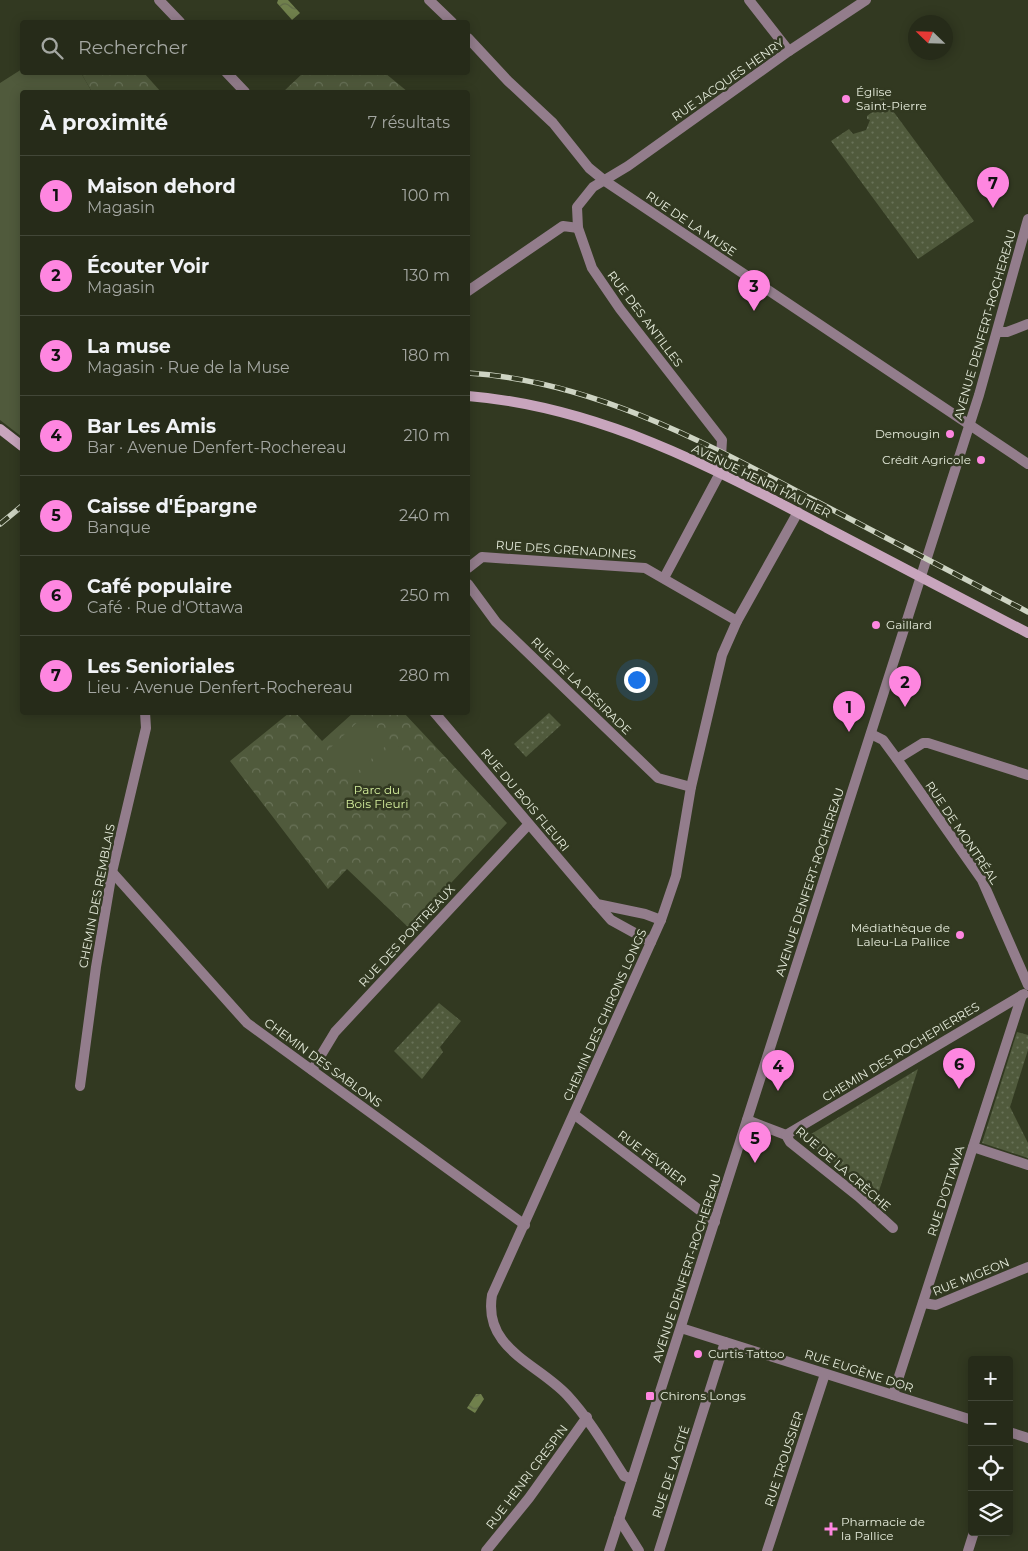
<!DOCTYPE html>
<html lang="fr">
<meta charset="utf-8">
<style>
body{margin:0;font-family:Montserrat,sans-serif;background:#323726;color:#f1f3f6}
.controls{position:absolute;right:15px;bottom:15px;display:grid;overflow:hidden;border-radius:5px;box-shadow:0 2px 12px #0003}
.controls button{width:45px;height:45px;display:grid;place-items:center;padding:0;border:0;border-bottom:1px solid #424738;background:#262b19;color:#f1f3f6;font:25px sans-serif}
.compass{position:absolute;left:908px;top:15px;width:45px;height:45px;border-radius:50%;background:#262b19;box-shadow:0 2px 12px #0003;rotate:293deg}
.you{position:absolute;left:636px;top:679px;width:18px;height:18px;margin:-12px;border:4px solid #fff;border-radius:50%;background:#1a73e8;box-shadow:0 0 0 8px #1a73e833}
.badge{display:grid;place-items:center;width:32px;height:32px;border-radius:50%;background:#fe86e0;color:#111;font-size:16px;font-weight:700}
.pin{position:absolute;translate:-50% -41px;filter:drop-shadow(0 1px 2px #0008)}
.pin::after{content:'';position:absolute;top:26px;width:18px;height:15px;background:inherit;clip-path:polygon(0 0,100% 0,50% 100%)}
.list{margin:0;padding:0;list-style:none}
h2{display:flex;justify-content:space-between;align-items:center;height:65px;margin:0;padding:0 20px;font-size:21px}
h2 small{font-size:16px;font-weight:400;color:#a4a7a2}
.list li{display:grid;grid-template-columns:32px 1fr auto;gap:15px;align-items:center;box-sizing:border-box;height:80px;padding:0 20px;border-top:1px solid #424738}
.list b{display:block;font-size:19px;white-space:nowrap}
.list p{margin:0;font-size:16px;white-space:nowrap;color:#a4a7a2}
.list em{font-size:16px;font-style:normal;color:#a4a7a2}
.icon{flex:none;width:28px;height:28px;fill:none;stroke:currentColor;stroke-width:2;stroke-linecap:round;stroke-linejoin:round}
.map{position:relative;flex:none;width:1028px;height:1551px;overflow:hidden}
.search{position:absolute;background:#262b19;box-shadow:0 2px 12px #0003;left:20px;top:20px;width:450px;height:55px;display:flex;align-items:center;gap:12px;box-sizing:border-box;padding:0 18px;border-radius:5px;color:#a4a7a2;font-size:19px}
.panel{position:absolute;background:#262b19;box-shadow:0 2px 12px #0003;left:20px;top:90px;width:450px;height:625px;border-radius:5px}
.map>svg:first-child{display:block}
</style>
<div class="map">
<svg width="1028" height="1551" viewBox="0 0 1028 1551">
<defs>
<pattern id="grass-dots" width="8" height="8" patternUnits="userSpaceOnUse" patternTransform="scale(1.25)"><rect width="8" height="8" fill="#505a3c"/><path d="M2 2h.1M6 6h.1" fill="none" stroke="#697258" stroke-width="1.8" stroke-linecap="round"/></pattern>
<pattern id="park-crowns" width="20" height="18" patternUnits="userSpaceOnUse" patternTransform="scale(1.25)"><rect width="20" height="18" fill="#505a3c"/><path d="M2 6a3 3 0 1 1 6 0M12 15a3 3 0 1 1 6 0" fill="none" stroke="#697258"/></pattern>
<pattern id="water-waves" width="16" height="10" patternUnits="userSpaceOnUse" patternTransform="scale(1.25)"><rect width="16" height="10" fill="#70804c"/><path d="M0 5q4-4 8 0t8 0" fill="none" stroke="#5f6948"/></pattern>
</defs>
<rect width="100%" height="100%" fill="#323921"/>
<!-- grass -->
<g fill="url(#grass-dots)">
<polygon points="879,92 974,221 918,259 831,141 849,129 853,134 866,130 870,120 867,119 867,116 883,104 876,94"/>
<polygon points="549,713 561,725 526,757 514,744"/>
<polygon points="439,1003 461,1021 440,1047 443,1052 422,1079 394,1051"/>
<polygon points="1017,1032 1028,1035 1028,1050 1010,1107 1028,1143 1028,1158 982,1143"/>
<polygon points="918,1069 879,1191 856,1179 803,1139"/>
</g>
<!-- park -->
<g fill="url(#park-crowns)">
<polygon points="81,73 144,73 161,92 92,92"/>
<polygon points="303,73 385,73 408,92 283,92"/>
<polygon points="289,713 296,713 322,741 353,713 404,713 507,823 409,928 347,869 328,889 230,761"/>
</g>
<!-- pitch -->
<g fill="#505a3c">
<polygon points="22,69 22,72 81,73 92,92 22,92 22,437 0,420 0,83"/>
<polygon points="365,715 390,742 349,779 325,753"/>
<polygon points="398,746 418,767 377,807 357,786"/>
</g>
<!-- water -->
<g fill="url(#water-waves)">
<polygon points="278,0 288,0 300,13 292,20 277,3"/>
<polygon points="476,1394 481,1394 484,1399 475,1413 467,1408"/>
</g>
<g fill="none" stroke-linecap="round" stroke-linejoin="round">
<!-- street -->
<g stroke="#937d8c" stroke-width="10">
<polyline points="159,0 180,22"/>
<polyline points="429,0 452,22"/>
<polyline points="749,0 789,51"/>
<polyline points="468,38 508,81 553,123 589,168 605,181 1028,464"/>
<polyline points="226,72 245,92"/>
<polyline points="468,291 563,226 578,228"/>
<polyline points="997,332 1007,332 1028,324"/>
<polyline points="468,568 482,557 645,568 737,621"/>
<polyline points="664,578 720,473 722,440 620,309 592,268 578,228 577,207 593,187 628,166 789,51 866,0"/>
<polyline points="468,584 496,622 658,778 691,787"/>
<polyline points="434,712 597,904 645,914 661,920"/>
<polyline points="871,734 883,740 897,759 982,880 1028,985"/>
<polyline points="897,759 923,743 928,743 1028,775"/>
<polyline points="112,872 247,1023 525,1225"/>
<polyline points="597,904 611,920 651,942"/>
<polyline points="312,1070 335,1032 528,825"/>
<polyline points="80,1086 96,967 112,872 146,728 145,712"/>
<polyline points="575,1115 715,1222"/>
<polyline points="747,1120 786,1135 790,1142 859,1197 893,1228"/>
<polyline points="786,1135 1024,994"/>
<polyline points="973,1147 1028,1165"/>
<polyline points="923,1303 936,1305 1028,1267"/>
<polyline points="681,1328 972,1420"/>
<polyline points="893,1395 1022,995"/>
<polyline points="1009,1432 1028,1438"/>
<path d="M632,1479L624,1476C606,1448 590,1420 567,1395C537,1363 483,1349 492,1295L661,920L676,876L691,787L722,655L737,621L798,512"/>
<polyline points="619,1519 639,1551"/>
<polyline points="486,1551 529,1498 587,1417"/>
<polyline points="609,1551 979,395 1028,219"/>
<polyline points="659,1551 725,1342"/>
<polyline points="767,1551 825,1374"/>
<polyline points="968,1551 974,1532"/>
</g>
<!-- secondary -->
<g stroke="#c8a5bd" stroke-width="10">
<path d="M468,396C600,407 712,467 827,528C894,563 961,598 1028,633"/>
<polyline points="0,429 22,446"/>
</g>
<!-- rail casing -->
<g stroke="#ced4c3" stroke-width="5.5">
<g id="rail">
<path d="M468,373C592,381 702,441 810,498C883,536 955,574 1028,612"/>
<polyline points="0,524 22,506"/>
</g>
</g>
<!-- rail -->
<use href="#rail" stroke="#323921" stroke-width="4" stroke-dasharray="11" stroke-linecap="butt"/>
</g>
<!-- markers -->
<g fill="#fe86e0" stroke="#323921" stroke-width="2">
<circle cx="846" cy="99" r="5"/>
<circle cx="950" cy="434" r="5"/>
<circle cx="981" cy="460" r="5"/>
<circle cx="876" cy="625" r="5"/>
<circle cx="960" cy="935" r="5"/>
<circle cx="698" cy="1354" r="5"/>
<rect x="645" y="1391" width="10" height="10" rx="2.5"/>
<path d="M828.5 1521.5h5v5h5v5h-5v5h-5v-5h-5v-5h5z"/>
</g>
<g text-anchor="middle" stroke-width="5" stroke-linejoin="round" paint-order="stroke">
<!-- street labels -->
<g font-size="12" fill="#e5ebdb" stroke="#323921">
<text transform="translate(728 80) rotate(-35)" y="4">RUE JACQUES HENRY</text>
<text transform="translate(691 224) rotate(34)" y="4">RUE DE LA MUSE</text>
<text transform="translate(645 319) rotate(53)" y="4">RUE DES ANTILLES</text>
<text transform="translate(985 325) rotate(-74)" y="4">AVENUE DENFERT-ROCHEREAU</text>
<text transform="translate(761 481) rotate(26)" y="4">AVENUE HENRI HAUTIER</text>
<text transform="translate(566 550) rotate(4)" y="4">RUE DES GRENADINES</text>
<text transform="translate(581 686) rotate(44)" y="4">RUE DE LA DÉSIRADE</text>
<text transform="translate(525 800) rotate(50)" y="4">RUE DU BOIS FLEURI</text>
<text transform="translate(962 833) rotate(56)" y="4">RUE DE MONTRÉAL</text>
<text transform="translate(810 882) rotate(-72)" y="4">AVENUE DENFERT-ROCHEREAU</text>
<text transform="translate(97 896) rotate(-79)" y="4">CHEMIN DES REMBLAIS</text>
<text transform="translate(407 936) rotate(-47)" y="4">RUE DES PORTREAUX</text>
<text transform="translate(605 1015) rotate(-66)" y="4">CHEMIN DES CHIRONS LONGS</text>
<text transform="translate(901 1052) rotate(-31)" y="4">CHEMIN DES ROCHEPIERRES</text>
<text transform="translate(323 1063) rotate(36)" y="4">CHEMIN DES SABLONS</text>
<text transform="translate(652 1158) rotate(37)" y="4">RUE FÉVRIER</text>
<text transform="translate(843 1169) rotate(41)" y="4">RUE DE LA CRÈCHE</text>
<text transform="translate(946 1191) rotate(-72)" y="4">RUE D'OTTAWA</text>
<text transform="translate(687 1268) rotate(-72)" y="4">AVENUE DENFERT-ROCHEREAU</text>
<text transform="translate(971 1277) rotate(-22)" y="4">RUE MIGEON</text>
<text transform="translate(859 1371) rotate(18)" y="4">RUE EUGÈNE DOR</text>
<text transform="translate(784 1459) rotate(-72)" y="4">RUE TROUSSIER</text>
<text transform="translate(671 1472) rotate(-72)" y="4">RUE DE LA CITÉ</text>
<text transform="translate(527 1477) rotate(-53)" y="4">RUE HENRI CRESPIN</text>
</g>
<!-- poi labels -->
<g font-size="12" fill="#e5ebdb" stroke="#323921" text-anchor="start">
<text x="856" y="96">Église<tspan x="856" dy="14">Saint-Pierre</tspan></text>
<text x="940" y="438" text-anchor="end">Demougin</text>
<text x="971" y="464" text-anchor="end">Crédit Agricole</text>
<text x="886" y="629">Gaillard</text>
<text x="950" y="932" text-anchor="end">Médiathèque de<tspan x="950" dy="14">Laleu-La Pallice</tspan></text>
<text x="708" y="1358">Curtis Tattoo</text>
<text x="660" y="1400">Chirons Longs</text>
<text x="841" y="1526">Pharmacie de<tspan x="841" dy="14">la Pallice</tspan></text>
</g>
<!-- park labels -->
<g font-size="12" fill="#d4ee9d" stroke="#323921">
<text x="377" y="794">Parc du<tspan x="377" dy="14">Bois Fleuri</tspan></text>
</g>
</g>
</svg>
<div class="controls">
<button>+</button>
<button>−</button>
<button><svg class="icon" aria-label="locate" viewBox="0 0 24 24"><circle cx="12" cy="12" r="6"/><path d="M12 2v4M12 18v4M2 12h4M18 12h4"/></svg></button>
<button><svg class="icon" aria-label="layers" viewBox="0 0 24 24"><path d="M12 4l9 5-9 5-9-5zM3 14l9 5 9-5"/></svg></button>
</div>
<svg class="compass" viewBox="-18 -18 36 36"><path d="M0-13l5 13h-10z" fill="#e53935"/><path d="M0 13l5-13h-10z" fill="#a4a7a2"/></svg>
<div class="you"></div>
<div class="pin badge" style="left:849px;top:732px">1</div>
<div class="pin badge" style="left:905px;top:707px">2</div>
<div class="pin badge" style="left:754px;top:311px">3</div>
<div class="pin badge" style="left:778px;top:1091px">4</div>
<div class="pin badge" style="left:755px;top:1163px">5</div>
<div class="pin badge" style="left:959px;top:1089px">6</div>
<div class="pin badge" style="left:993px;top:208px">7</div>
<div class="search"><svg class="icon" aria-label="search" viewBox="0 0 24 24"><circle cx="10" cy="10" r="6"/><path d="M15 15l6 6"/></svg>Rechercher</div>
<section class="panel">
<h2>À proximité<small>7 résultats</small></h2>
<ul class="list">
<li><span class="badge">1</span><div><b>Maison dehord</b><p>Magasin</p></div><em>100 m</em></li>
<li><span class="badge">2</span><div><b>Écouter Voir</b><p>Magasin</p></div><em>130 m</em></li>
<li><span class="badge">3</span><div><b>La muse</b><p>Magasin · Rue de la Muse</p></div><em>180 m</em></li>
<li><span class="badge">4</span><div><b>Bar Les Amis</b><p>Bar · Avenue Denfert-Rochereau</p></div><em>210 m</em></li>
<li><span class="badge">5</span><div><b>Caisse d'Épargne</b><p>Banque</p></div><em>240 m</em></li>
<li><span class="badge">6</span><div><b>Café populaire</b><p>Café · Rue d'Ottawa</p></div><em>250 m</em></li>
<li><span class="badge">7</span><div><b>Les Senioriales</b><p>Lieu · Avenue Denfert-Rochereau</p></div><em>280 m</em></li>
</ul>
</section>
</div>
